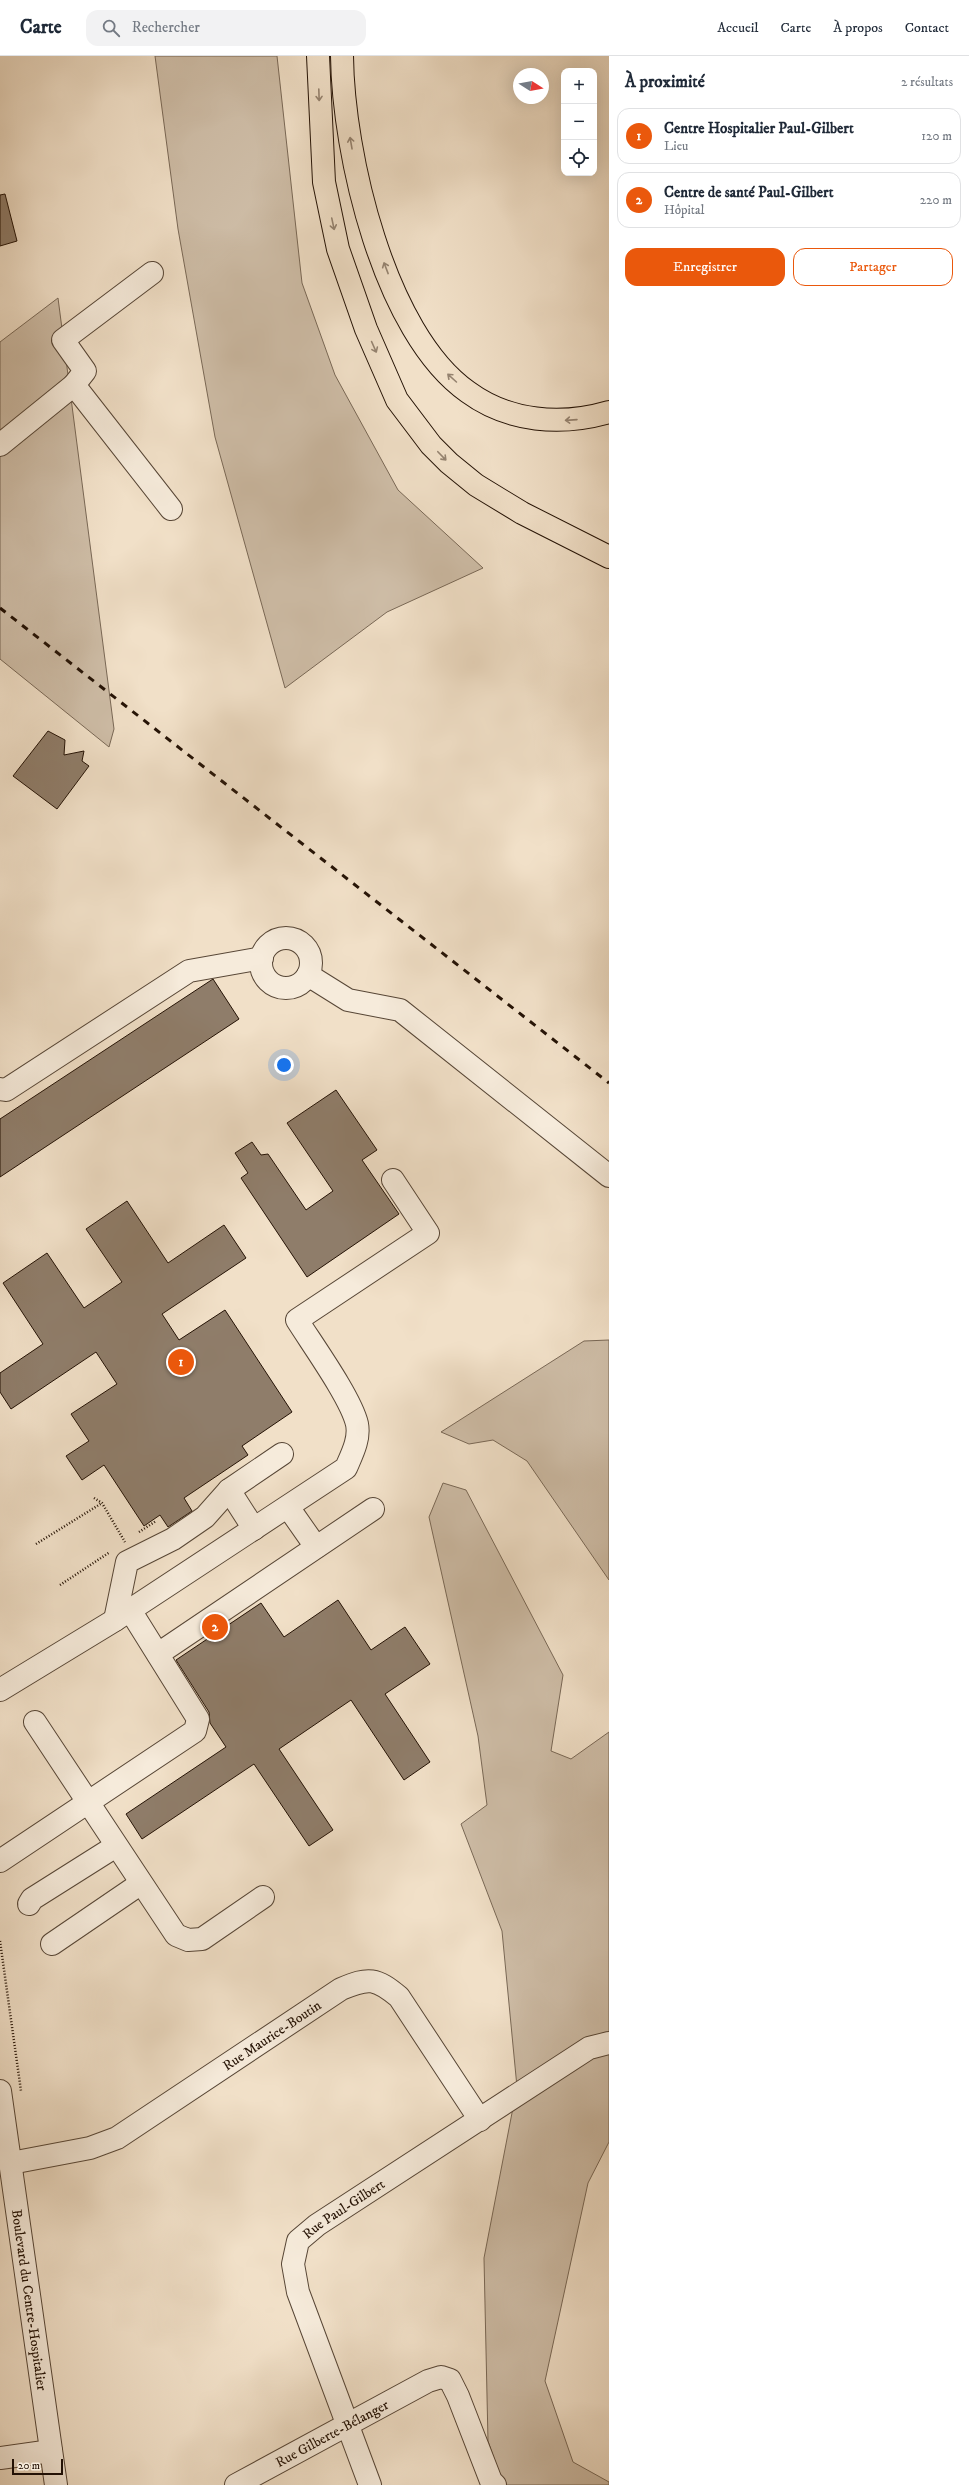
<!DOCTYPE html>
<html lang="fr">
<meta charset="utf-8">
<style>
body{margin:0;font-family:"IM FELL DW Pica",serif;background:#f2f2f3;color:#1f2937}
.controls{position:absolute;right:12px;top:12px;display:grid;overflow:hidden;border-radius:8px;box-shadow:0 4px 16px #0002}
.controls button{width:36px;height:36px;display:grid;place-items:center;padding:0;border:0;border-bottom:1px solid #e0e1e3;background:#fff;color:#1f2937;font:20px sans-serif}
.compass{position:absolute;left:513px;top:12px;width:36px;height:36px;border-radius:50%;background:#fff;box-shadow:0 4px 16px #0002;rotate:101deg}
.scale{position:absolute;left:12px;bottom:10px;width:51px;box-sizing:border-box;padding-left:4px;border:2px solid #241205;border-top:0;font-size:11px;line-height:14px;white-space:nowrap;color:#241205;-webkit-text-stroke:3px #f6ebdb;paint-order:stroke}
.you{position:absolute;left:284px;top:1009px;width:14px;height:14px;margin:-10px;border:3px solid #fff;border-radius:50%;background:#1a73e8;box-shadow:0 0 0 6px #1a73e833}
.badge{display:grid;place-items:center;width:26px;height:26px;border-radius:50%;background:#ea580c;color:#fff;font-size:13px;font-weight:700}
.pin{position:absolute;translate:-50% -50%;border:2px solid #fff;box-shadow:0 1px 4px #0006}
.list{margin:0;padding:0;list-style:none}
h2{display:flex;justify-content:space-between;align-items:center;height:52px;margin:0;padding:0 16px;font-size:17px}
h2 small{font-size:13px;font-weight:400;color:#747a83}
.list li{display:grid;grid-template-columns:26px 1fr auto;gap:12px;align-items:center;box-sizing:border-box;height:56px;margin:0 8px 8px;padding:0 8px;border:1px solid #e0e1e3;border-radius:12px}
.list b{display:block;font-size:15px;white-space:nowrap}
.list p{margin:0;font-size:13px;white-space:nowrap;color:#747a83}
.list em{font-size:13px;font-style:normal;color:#747a83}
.actions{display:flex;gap:8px;padding:12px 16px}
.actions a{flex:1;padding:9px 0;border:1px solid #ea580c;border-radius:12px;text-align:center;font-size:14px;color:#ea580c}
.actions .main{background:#ea580c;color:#fff}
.icon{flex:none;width:22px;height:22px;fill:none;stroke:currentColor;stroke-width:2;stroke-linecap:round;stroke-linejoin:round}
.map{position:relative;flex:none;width:609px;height:2429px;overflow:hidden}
header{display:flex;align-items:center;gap:24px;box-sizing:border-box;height:56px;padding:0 20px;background:#fff;border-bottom:1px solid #e0e1e3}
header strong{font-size:19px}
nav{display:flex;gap:22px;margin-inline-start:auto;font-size:14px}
.search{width:280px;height:36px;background:#f2f2f3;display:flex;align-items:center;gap:10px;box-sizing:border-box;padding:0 14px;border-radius:12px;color:#747a83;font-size:15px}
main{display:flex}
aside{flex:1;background:#fff}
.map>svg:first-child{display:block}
</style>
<header>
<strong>Carte</strong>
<div class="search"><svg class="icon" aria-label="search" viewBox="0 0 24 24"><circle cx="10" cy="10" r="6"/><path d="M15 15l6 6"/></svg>Rechercher</div>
<nav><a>Accueil</a><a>Carte</a><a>À propos</a><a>Contact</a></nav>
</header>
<main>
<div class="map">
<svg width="609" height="2429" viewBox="0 0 609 2429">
<rect width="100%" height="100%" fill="#f1e0c8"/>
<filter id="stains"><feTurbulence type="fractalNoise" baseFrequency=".005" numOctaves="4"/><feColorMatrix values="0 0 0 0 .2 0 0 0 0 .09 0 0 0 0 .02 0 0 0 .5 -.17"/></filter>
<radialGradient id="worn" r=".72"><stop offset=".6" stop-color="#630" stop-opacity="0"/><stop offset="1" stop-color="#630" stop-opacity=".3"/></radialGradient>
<!-- green -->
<g fill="#cebda7" stroke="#796856">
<polygon points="155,0 277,0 302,227 335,319 398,434 483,512 387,556 285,632 215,381 178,173"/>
<polygon points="58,242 114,673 109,691 0,603 0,286"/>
<polygon points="609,1284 609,1524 527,1405 493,1384 469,1388 441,1376 584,1285"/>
<polygon points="443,1427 466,1434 563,1619 551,1695 571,1703 609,1676 609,2086 588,2127 545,2325 573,2406 609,2426 609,2429 503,2429 488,2385 484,2202 517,2031 502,1875 461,1768 487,1749 478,1680 429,1461"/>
</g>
<!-- building -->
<g fill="#8f7d6a" stroke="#241205">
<polygon points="5,138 17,185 0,190 0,139"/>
<polygon points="48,675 65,684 64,699 84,695 82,705 89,710 57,753 13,720"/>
<polygon points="213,923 239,963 0,1121 0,1063"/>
<polygon points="336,1034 377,1094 362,1104 399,1158 307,1221 241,1122 248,1117 235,1097 252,1086 261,1099 268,1098 306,1154 333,1135 287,1067"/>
<polygon points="127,1145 168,1207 224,1169 246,1202 162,1258 179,1284 225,1254 292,1356 242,1390 248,1399 184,1442 192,1455 168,1471 160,1459 144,1470 104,1409 82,1424 66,1400 89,1385 71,1358 117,1328 96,1296 11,1353 0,1336 0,1317 43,1288 3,1227 47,1197 84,1252 122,1226 86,1173"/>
<polygon points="338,1544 371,1594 405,1571 430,1608 385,1638 430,1706 404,1724 351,1644 279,1693 333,1774 309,1790 254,1708 142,1783 126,1758 226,1691 210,1667 209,1656 176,1604 261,1547 284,1581"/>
</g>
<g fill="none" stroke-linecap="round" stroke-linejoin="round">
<!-- minor casing -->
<g stroke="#574636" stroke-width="24">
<g id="minor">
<polyline points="74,329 85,315 63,284 152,217"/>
<polyline points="0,389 74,329 171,453"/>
<circle cx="286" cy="907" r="25"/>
<polyline points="308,919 348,944 400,954 609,1120"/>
<polyline points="0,1033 6,1034 189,915 262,902"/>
<polyline points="229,1434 254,1473"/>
<polyline points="288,1451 316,1491"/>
<polyline points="115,1564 127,1506 173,1483 205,1461 229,1434 282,1398"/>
<polyline points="158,1598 373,1453"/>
<path d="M0,1634L115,1564L346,1412C352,1398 360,1383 357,1368C351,1342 312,1288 297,1264L428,1177L393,1124"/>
<polyline points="35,1666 176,1879 188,1884 202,1883 263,1841"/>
<polyline points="0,1805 195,1675 198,1663 130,1554"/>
<polyline points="29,1848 32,1843 116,1790"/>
<polyline points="52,1888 140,1828"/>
<path id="s1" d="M0,2035L56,2429"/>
<path id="s2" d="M11,2107L90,2092L117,2082L341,1933C369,1921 376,1922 399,1941L480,2064"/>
<polyline points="0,2402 51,2395"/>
<path id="s3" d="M236,2429L428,2325L441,2321L450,2324L458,2340L491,2425L495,2429"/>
<path id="s4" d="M370,2429L298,2236L293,2208L298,2185L317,2169L589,1992L609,1987"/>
</g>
</g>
<!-- highway casing -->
<g stroke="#241205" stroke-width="24">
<g id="highway">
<polyline points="318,0 324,126 338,193 366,273 397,344 431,389 449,407 476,429 522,457 609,501"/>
<path d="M342,0C343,97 384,277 468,336C509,366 561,370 609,356"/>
</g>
</g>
<!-- path -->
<g stroke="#241205" stroke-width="2.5" stroke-dasharray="1 2" stroke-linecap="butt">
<polyline points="94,1442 102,1447 125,1486"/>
<polyline points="139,1476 156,1465"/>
<polyline points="36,1488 102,1447"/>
<polyline points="60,1529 110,1496"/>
<polyline points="0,1885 21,2035"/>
</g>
<!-- minor -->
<use href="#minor" stroke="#f6ebdb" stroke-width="22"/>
<!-- highway -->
<use href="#highway" stroke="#f1e0c8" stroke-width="22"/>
<!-- rail -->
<polyline stroke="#241205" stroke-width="3" stroke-dasharray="7 7" stroke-linecap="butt" points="0,552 609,1027"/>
</g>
<!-- one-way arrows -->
<defs><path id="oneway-shaft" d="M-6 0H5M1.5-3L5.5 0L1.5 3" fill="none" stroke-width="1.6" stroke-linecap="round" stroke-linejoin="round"/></defs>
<g stroke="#958370">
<use href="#oneway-shaft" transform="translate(319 39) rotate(88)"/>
<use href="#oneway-shaft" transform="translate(351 87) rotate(-100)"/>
<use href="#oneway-shaft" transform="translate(333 168) rotate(78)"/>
<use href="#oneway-shaft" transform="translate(386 212) rotate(-111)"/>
<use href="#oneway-shaft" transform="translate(374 291) rotate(66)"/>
<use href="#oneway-shaft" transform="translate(452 322) rotate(-138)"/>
<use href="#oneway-shaft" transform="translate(571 364) rotate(176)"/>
<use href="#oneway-shaft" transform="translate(442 400) rotate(46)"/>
</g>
<g text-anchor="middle" stroke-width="3" stroke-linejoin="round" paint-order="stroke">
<!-- street labels -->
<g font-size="14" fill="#241205" stroke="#f6ebdb">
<text dy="5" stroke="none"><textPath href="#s2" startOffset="295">Rue Maurice-Boutin</textPath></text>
<text dy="5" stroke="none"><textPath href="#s4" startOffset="314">Rue Paul-Gilbert</textPath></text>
<text dy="5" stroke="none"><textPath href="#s1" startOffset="211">Boulevard du Centre-Hospitalier</textPath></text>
<text dy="5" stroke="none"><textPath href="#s3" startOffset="109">Rue Gilberte-Bélanger</textPath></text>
</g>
</g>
<rect width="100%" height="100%" filter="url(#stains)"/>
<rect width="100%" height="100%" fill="url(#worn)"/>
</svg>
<div class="controls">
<button>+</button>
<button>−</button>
<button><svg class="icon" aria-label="locate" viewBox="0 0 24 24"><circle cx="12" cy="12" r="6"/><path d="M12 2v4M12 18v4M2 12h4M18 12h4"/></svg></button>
</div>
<svg class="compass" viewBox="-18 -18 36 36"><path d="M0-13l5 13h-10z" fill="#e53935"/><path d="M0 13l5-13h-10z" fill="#747a83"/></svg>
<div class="scale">20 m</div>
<div class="you"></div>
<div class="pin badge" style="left:181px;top:1306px">1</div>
<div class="pin badge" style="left:215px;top:1571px">2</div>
</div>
<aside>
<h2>À proximité<small>2 résultats</small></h2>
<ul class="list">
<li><span class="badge">1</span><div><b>Centre Hospitalier Paul-Gilbert</b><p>Lieu</p></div><em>120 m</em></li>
<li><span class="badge">2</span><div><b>Centre de santé Paul-Gilbert</b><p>Hôpital</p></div><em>220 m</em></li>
</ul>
<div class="actions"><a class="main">Enregistrer</a><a>Partager</a></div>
</aside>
</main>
